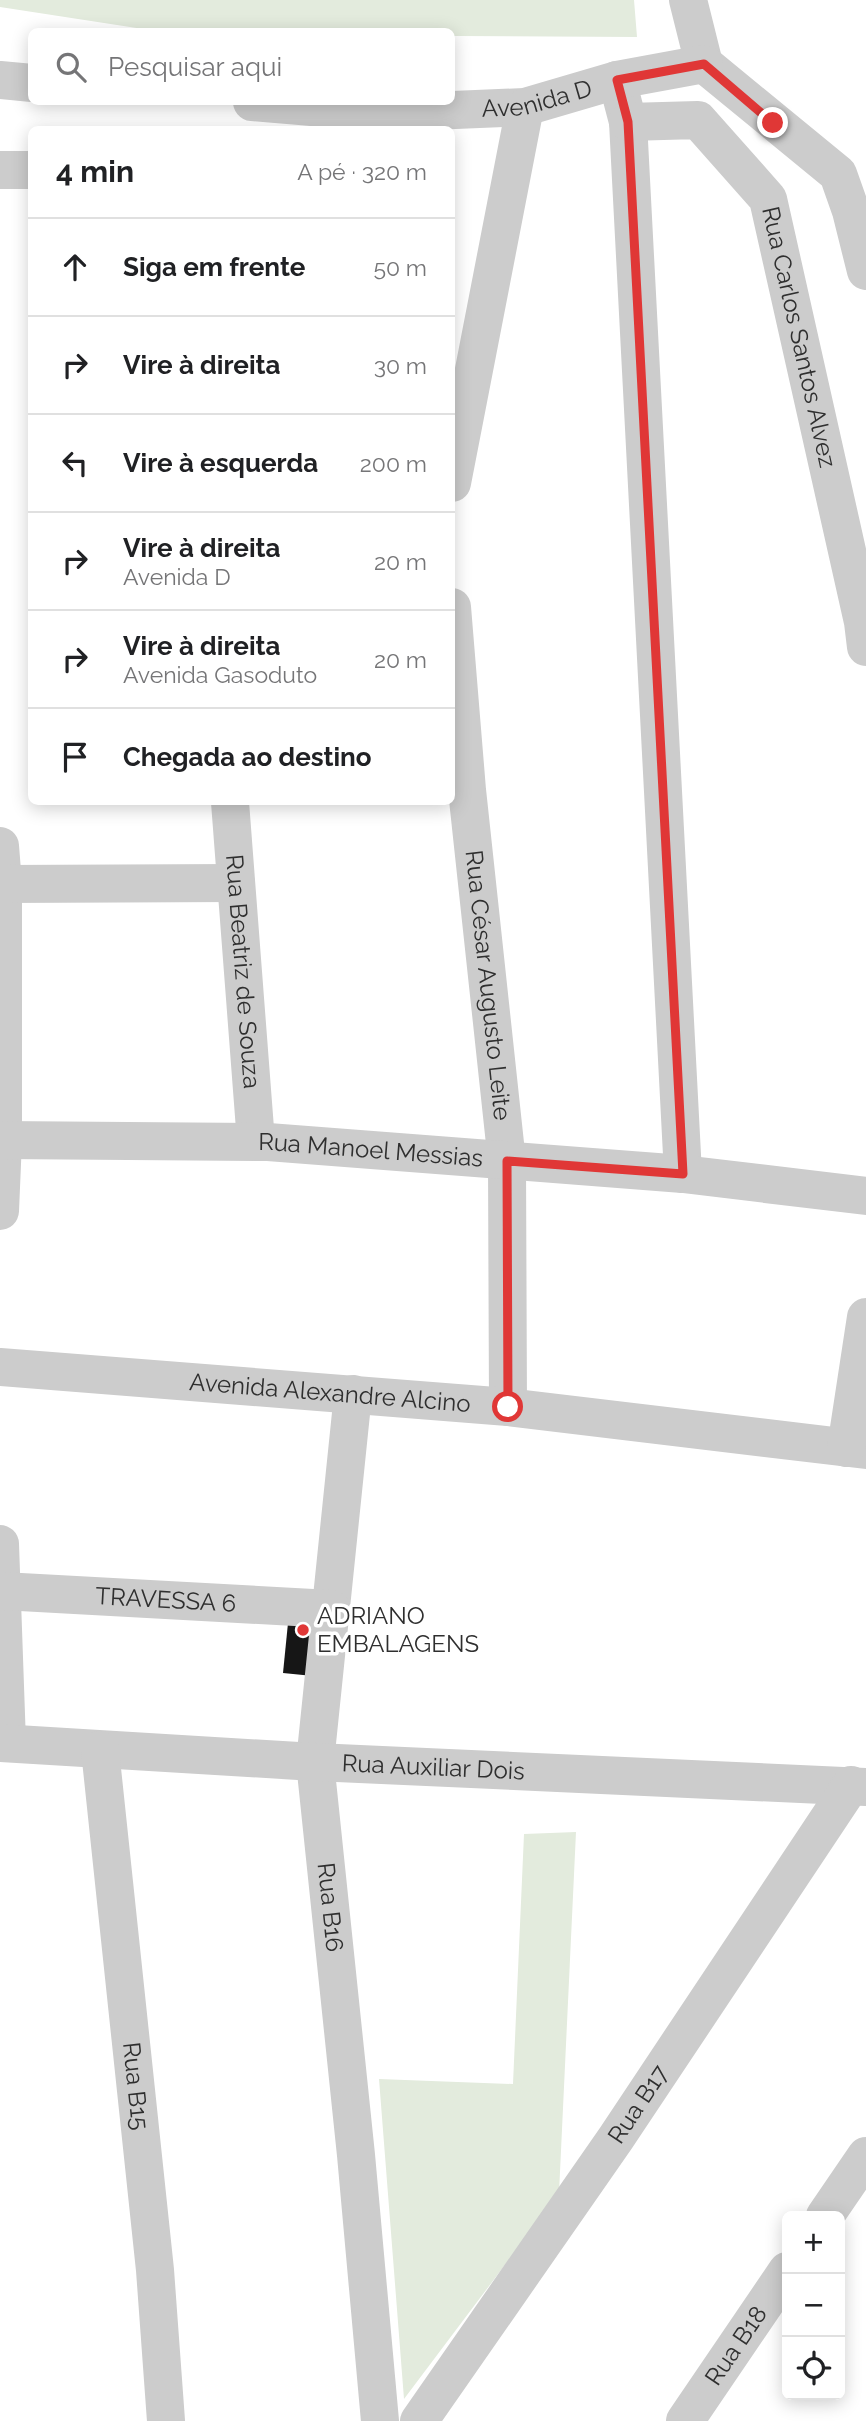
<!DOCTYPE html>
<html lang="pt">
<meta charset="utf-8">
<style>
body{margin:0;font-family:Raleway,sans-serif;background:#f2f2f2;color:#202124}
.controls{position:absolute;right:21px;bottom:21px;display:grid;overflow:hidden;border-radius:10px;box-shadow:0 4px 18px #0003}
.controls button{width:63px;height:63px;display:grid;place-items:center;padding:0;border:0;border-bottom:2px solid #e0e0e0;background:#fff;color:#202124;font:35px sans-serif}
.stop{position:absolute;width:21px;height:21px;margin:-16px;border:5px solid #e03736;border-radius:50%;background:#fff}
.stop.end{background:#e03736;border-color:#fff;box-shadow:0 2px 7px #0008}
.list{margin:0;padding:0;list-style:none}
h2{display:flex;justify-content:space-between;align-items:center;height:91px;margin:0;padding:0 28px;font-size:30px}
h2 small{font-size:23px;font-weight:400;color:#757577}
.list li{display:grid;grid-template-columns:46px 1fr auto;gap:21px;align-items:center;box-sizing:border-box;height:98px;padding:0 28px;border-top:2px solid #e0e0e0}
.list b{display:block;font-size:26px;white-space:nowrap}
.list p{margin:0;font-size:23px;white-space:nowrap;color:#757577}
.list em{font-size:23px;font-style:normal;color:#757577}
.icon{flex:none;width:38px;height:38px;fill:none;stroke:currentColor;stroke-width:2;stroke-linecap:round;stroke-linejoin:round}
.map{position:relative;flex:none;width:866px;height:2421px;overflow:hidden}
.search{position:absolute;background:#fff;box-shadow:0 4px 18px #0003;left:28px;top:28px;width:427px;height:77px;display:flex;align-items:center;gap:18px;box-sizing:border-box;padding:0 24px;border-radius:10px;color:#757577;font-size:26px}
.panel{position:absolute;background:#fff;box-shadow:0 4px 18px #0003;left:28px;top:126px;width:427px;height:679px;border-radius:10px}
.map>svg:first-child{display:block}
</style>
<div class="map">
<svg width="866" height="2421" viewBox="0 0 866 2421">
<rect width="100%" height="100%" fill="#fff"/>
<!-- green -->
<g fill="#e3ebdd">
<polygon points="0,0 634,0 637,37 452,36 452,32 156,31 0,7"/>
<polygon points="576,1832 559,2193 404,2399 379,2079 513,2084 524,1834"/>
</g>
<!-- building -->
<polygon fill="#161616" points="289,1613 320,1616 313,1676 283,1673"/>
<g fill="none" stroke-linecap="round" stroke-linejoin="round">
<!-- minor -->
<g stroke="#ccc" stroke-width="38">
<polyline points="688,0 704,64"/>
<polyline points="704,64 838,174 851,211 866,271"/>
<polyline points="0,80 32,83"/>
<polyline points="617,80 628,122 683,1174"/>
<polyline points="252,102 383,113"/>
<path id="s1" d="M628,122L698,120L768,199L863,622L866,647"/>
<path id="s2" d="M384,130L383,113L525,107L617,80L704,64"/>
<polyline points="0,170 32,170"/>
<polyline points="452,483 525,107"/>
<path id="s3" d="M452,607L467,790L507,1162L508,1407"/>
<path id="s4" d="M230,802L256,1142"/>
<polyline points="0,846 3,884 3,1140 0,1211"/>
<polyline points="3,884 236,883"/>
<path id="s5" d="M0,1140L268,1142L683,1174L866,1196"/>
<path id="s6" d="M0,1367L508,1407L866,1450"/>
<path id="s7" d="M353,1394L315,1762L356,2155L380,2421"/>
<polyline points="846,1448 866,1317"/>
<polyline points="0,1544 7,1743"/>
<path id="s8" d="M2,1591L331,1609"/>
<path id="s9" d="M0,1743L315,1762L866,1787"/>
<path id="s10" d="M100,1750L155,2270L166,2421"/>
<polyline points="825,2216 866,2156"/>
<path id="s11" d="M419,2421L616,2138L851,1785"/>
<path id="s12" d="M685,2421L787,2271"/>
</g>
</g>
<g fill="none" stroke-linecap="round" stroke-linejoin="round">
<!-- route -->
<polyline stroke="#e03736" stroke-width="9" points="508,1407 507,1161 683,1174 628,122 617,80 704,64 773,123"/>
</g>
<!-- markers -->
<circle fill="#e03736" stroke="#fff" stroke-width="2.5" cx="303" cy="1630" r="7"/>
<g text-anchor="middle" stroke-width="7" stroke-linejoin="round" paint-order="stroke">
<!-- street labels -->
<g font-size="24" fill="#2f2f2f" stroke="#fff">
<text dy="8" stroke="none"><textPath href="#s2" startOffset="172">Avenida D</textPath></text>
<text dy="8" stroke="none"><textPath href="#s1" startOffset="317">Rua Carlos Santos Alvez</textPath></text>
<text dy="8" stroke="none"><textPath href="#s4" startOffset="170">Rua Beatriz de Souza</textPath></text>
<text dy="8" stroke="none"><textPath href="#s3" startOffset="380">Rua César Augusto Leite</textPath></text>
<text dy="8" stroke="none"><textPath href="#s5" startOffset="371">Rua Manoel Messias</textPath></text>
<text dy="8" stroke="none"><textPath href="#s6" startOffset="331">Avenida Alexandre Alcino</textPath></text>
<text dy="8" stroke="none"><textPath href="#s8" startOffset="164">TRAVESSA 6</textPath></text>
<text dy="8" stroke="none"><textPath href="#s9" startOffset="434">Rua Auxiliar Dois</textPath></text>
<text dy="8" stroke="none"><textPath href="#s7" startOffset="516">Rua B16</textPath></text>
<text dy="8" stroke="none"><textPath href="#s10" startOffset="338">Rua B15</textPath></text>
<text dy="8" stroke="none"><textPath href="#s11" startOffset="385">Rua B17</textPath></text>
<text dy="8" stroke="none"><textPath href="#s12" startOffset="91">Rua B18</textPath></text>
</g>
<!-- poi labels -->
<g font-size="24" fill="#2f2f2f" stroke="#fff" text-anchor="start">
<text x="317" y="1624">ADRIANO<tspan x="317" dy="28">EMBALAGENS</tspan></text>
</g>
</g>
</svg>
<div class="controls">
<button>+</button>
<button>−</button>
<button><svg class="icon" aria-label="locate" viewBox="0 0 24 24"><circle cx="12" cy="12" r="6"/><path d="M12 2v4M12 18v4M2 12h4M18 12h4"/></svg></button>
</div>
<div class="stop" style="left:508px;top:1407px"></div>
<div class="stop end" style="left:773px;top:123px"></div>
<div class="search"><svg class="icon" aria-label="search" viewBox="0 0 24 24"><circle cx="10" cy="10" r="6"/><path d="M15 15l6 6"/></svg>Pesquisar aqui</div>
<section class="panel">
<h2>4 min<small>A pé · 320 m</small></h2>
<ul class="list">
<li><svg class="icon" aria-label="ahead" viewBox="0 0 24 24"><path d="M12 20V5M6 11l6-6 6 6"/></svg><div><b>Siga em frente</b></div><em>50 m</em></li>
<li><svg class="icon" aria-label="right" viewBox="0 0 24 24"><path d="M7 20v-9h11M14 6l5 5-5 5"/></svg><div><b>Vire à direita</b></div><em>30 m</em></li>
<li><svg class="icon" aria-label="left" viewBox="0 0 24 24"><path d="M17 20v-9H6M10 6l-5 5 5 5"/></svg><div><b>Vire à esquerda</b></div><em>200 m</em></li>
<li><svg class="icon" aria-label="right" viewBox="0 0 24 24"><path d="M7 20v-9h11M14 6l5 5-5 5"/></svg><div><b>Vire à direita</b><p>Avenida D</p></div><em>20 m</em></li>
<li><svg class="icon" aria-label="right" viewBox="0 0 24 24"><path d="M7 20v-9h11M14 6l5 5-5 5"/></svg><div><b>Vire à direita</b><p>Avenida Gasoduto</p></div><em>20 m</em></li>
<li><svg class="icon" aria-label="arrive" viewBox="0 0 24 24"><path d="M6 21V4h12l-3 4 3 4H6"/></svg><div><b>Chegada ao destino</b></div></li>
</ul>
</section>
</div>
